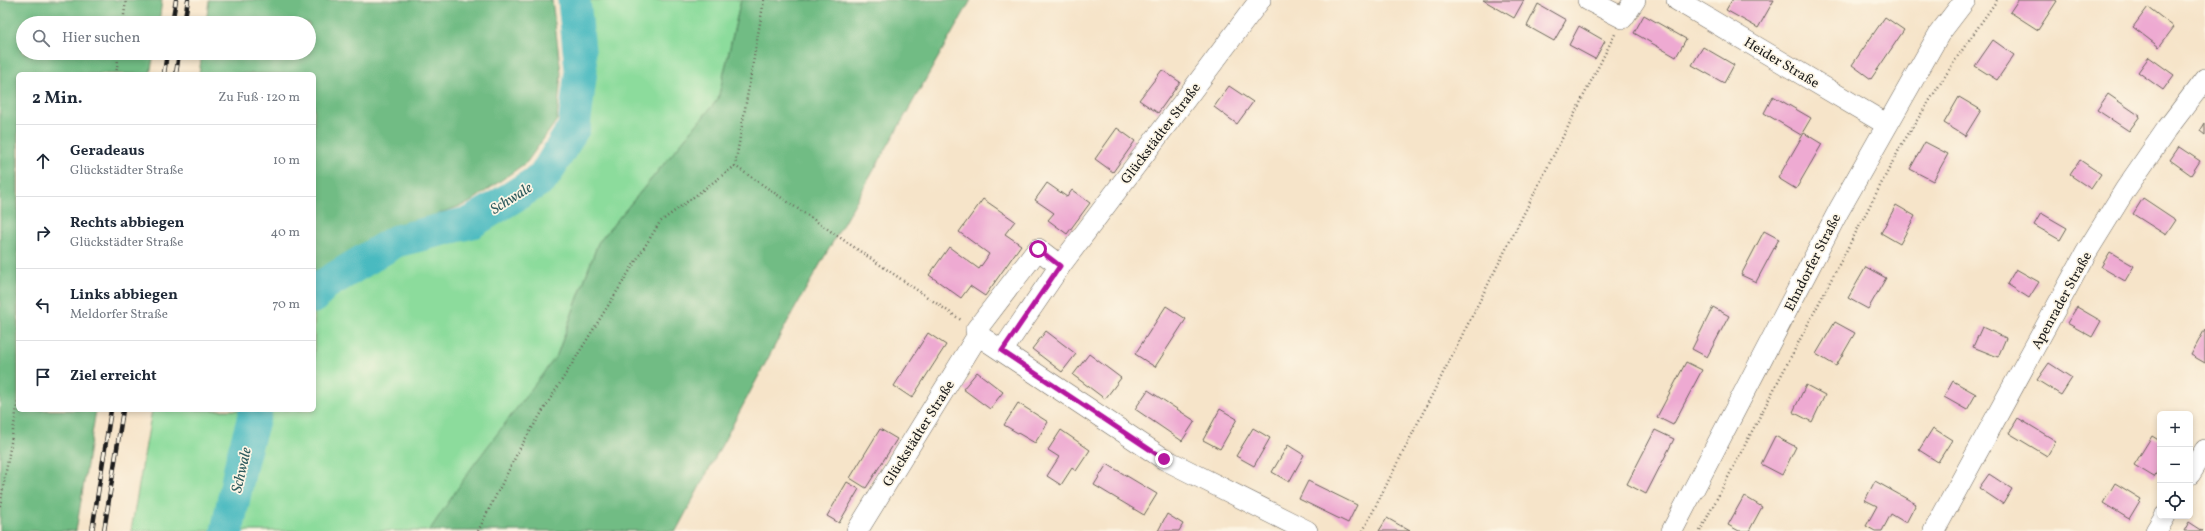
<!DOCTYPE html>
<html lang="de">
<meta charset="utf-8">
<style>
body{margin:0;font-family:Vollkorn,serif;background:#f2f2f3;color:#1f2937}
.controls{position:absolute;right:12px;bottom:12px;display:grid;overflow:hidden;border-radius:6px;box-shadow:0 2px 6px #0003}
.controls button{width:36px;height:36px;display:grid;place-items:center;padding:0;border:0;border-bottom:1px solid #e0e1e3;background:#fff;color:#1f2937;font:20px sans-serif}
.stop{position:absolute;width:12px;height:12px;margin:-9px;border:3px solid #b5179e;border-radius:50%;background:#fff}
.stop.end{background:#b5179e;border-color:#fff;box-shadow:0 1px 4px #0008}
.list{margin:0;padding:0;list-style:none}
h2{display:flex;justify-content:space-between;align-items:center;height:52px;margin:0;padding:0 16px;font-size:17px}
h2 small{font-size:13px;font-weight:400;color:#747a83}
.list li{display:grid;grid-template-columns:26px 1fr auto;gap:12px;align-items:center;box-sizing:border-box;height:72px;padding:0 16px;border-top:1px solid #e0e1e3}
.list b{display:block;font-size:15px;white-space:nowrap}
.list p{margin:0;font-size:13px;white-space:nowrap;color:#747a83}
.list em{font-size:13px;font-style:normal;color:#747a83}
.icon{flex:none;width:22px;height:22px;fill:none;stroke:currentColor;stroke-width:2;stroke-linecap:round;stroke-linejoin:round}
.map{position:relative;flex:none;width:2205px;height:531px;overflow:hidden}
.search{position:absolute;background:#fff;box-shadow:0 2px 6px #0003;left:16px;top:16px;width:300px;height:44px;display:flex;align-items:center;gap:10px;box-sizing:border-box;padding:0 14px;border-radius:22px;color:#747a83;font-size:15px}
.panel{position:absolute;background:#fff;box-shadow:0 2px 6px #0003;left:16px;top:72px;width:300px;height:340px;border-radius:6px}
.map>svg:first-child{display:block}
</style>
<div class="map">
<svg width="2205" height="531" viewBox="0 0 2205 531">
<rect width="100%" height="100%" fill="#fcf5e5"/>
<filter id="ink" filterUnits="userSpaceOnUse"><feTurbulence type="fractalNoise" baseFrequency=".025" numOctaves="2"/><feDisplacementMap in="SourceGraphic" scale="8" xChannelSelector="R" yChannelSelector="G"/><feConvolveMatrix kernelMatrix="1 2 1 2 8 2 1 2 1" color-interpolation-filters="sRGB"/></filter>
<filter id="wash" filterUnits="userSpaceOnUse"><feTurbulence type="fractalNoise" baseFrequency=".012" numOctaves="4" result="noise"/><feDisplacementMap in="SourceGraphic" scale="16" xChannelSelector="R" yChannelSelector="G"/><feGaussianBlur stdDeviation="0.9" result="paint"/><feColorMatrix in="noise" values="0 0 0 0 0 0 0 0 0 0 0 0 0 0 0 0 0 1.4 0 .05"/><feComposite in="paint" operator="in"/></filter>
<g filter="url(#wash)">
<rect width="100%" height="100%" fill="#f6e4c9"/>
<!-- green -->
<polygon fill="#8cdc9c" stroke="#547c5c" points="574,0 741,0 718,99 598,243 557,355 430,531 131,531 152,410 314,410 314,277 322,286 396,241 472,222 543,178 574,127 581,70"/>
<!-- forest -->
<g fill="#71bc84" stroke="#466c50">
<polygon points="0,0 162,0 159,23 23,23 23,53 154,53 150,74 18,74 18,410 96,410 76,531 0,531"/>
<polygon points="209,0 552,0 561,73 557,120 527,162 469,203 392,230 314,276 314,74 199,74 202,53 309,53 309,23 206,23"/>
<polygon points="741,0 971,0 790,317 676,531 429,531 472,467 557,355 598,243 718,99"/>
</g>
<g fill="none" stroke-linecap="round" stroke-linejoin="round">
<!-- river -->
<g stroke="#4abac0" stroke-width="33">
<polyline points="314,297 322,286 396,241 472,222 543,178 574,127 581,70 574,0"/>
<polyline points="227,531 242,459 256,410"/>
</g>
</g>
<g id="blocks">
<!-- building -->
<g fill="#eeaad2">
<polygon points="1483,0 1524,0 1514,18"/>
<polygon points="1732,0 1774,0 1758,28 1726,10"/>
<polygon points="2018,0 2055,0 2057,1 2038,30 2010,12"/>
<polygon points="1538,4 1566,20 1554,41 1527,26"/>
<polygon points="2148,7 2174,27 2159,47 2133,27"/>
<polygon points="1644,15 1686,39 1676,57 1634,33"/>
<polygon points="1885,17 1904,30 1871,79 1852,65"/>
<polygon points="1579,26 1605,41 1595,59 1569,45"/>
<polygon points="1993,40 2014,55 1997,80 1975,66"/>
<polygon points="1703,47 1734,65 1724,83 1692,65"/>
<polygon points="2149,57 2174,75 2163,90 2138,72"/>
<polygon points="1162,70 1180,82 1158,113 1139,100"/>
<polygon points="1229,86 1253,102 1237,124 1214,107"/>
<polygon points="2108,94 2140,116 2129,131 2097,110"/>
<polygon points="1773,96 1811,118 1801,135 1764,113"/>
<polygon points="1959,97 1981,110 1965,136 1944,123"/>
<polygon points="2205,123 2205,135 2200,131"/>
<polygon points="1117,128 1135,141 1113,172 1095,159"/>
<polygon points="1804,133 1822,144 1796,189 1778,178"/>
<polygon points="1925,142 1948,154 1933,181 1910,169"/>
<polygon points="2179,147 2200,161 2191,175 2170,160"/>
<polygon points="2080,160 2101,174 2091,189 2070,175"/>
<polygon points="1047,183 1067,197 1072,190 1090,203 1067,234 1048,220 1054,213 1035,200"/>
<polygon points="2143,198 2176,220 2166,235 2133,214"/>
<polygon points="983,199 1015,221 1005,234 1021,245 985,296 970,286 961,298 929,275 949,247 979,269 986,259 989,254 959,232"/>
<polygon points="1896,205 1915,216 1900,244 1881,233"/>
<polygon points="2041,213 2067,228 2060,240 2034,225"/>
<polygon points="1764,231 1779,239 1756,282 1741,275"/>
<polygon points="2110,252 2134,266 2125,281 2101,267"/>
<polygon points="1866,267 1886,278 1868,309 1848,298"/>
<polygon points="2016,269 2039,282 2029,298 2007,284"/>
<polygon points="1166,306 1186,319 1155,367 1135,354"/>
<polygon points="1713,307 1729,316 1707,357 1692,349"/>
<polygon points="2077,307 2101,321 2092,337 2067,323"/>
<polygon points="1835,322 1855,333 1836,366 1816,354"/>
<polygon points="1982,327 2006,338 1998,357 1973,347"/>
<polygon points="2205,329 2205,363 2191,355"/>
<polygon points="1046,331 1076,354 1062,372 1032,349"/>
<polygon points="928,333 946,345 912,398 894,386"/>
<polygon points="1089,354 1121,378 1105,399 1073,375"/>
<polygon points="1686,362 1702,370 1673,425 1657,417"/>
<polygon points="2049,363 2072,378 2061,395 2037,380"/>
<polygon points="977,372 1003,392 990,409 963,389"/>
<polygon points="1953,381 1976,394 1967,410 1944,397"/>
<polygon points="1806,385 1825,395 1812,422 1793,412"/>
<polygon points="1148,390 1195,421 1182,441 1135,409"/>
<polygon points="1018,403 1048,422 1035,443 1004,425"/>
<polygon points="1220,409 1237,419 1220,449 1203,440"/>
<polygon points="2018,418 2056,441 2047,456 2009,433"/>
<polygon points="1253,428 1270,438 1254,466 1236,456"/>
<polygon points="1933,428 1952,440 1938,462 1919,450"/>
<polygon points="880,429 897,439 866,488 850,478"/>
<polygon points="1061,430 1090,450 1076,471 1072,468 1061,485 1047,476 1059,457 1048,450"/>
<polygon points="1655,430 1674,439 1646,494 1627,484"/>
<polygon points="1775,436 1796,447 1782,475 1761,464"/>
<polygon points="2152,436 2160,441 2160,467 2154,477 2134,465"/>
<polygon points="1288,445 1304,455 1289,482 1272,472"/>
<polygon points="1107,464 1157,494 1144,515 1094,485"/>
<polygon points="1989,474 2012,489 2003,504 1979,488"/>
<polygon points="1308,481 1357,505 1348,523 1299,499"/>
<polygon points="1875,481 1916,504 1906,523 1891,514 1882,531 1875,531 1866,526 1877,506 1865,500"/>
<polygon points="847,482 859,489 839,523 827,516"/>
<polygon points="2115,483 2141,499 2129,519 2103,503"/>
<polygon points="1744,496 1762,507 1749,531 1739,531 1728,525"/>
<polygon points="1167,514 1183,524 1179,531 1158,531"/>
<polygon points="1387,518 1410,531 1379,531"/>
<polygon points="2189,522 2203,531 2184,531"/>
</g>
</g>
</g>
<g filter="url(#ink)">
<use href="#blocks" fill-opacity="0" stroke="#686259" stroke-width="1"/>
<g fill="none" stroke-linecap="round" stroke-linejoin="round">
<!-- minor casing -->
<g stroke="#686259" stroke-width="22">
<g id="minor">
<polyline points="1588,0 1623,18 1635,0"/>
<polyline points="1677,0 1886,124"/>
<polyline points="1060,266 1260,0"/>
<polyline points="1002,351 1060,266 1038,249 976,330 978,335 1164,459 1307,531"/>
<polyline points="2190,474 2205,450"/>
<polyline points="857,531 978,335"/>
<polyline points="1672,531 1839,210 1939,34 1965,0"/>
<polyline points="1934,531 2086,253 2125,190 2167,129 2205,79"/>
<polyline points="2156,531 2165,516"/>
</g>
</g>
<!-- path -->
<g stroke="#686259" stroke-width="2.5" stroke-dasharray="1 3" stroke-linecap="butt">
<polyline points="764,0 735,166 961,320"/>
<polyline points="123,23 126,0"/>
<polyline points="116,74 119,53"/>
<polyline points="0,506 18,402"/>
<polyline points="478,531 521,446 660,222 735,166"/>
<polyline points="1363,531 1615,34"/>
<polyline points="1700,531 1902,144 1956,59 1997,0"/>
</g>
<!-- minor -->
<use href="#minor" stroke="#fff" stroke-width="21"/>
<!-- rail casing -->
<g stroke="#1c1c1c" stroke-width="4.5">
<g id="rail">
<polyline points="172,23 176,0"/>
<polyline points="184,23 188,0"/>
<polyline points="164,74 167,53"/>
<polyline points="176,74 179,53"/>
<polyline points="92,531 111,410"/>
<polyline points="104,531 123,410"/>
</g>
</g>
<!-- rail -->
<use href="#rail" stroke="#fcf5e5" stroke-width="3" stroke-dasharray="9" stroke-linecap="butt"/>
</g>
</g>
<g fill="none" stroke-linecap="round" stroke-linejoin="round" filter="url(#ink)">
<!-- route -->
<polyline stroke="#b5179e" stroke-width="5" points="1038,249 1060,266 1002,351 1164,459"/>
</g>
<g text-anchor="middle" stroke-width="3.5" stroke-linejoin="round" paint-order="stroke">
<!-- street labels -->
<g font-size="14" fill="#1c1c1c" stroke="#fcf5e5">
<text transform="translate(1782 62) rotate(31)" y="5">Heider Straße</text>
<text transform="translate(1160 133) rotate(-53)" y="5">Glückstädter Straße</text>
<text transform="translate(1812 262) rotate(-63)" y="5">Ehndorfer Straße</text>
<text transform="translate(2061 300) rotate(-61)" y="5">Apenrader Straße</text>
<text transform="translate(918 433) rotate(-58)" y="5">Glückstädter Straße</text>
</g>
<!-- water labels -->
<g font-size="15" font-style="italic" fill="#2e5b5e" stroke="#fcf5e5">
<text transform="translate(511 198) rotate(-32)" y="5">Schwale</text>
<text transform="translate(241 470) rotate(-77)" y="5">Schwale</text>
</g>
</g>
</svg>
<div class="controls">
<button>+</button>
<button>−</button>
<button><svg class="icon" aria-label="locate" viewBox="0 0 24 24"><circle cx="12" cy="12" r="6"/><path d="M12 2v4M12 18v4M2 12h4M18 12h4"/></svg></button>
</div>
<div class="stop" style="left:1038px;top:249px"></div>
<div class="stop end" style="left:1164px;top:459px"></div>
<div class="search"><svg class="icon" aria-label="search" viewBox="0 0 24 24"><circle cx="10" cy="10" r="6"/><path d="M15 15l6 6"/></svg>Hier suchen</div>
<section class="panel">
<h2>2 Min.<small>Zu Fuß · 120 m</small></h2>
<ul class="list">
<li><svg class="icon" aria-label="ahead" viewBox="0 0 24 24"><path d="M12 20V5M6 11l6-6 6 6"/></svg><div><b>Geradeaus</b><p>Glückstädter Straße</p></div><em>10 m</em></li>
<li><svg class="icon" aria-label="right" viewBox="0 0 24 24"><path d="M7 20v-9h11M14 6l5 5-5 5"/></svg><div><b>Rechts abbiegen</b><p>Glückstädter Straße</p></div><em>40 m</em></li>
<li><svg class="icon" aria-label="left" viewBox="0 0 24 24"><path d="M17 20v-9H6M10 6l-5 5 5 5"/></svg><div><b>Links abbiegen</b><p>Meldorfer Straße</p></div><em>70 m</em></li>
<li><svg class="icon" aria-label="arrive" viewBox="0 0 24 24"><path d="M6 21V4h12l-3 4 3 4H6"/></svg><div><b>Ziel erreicht</b></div></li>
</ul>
</section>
</div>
